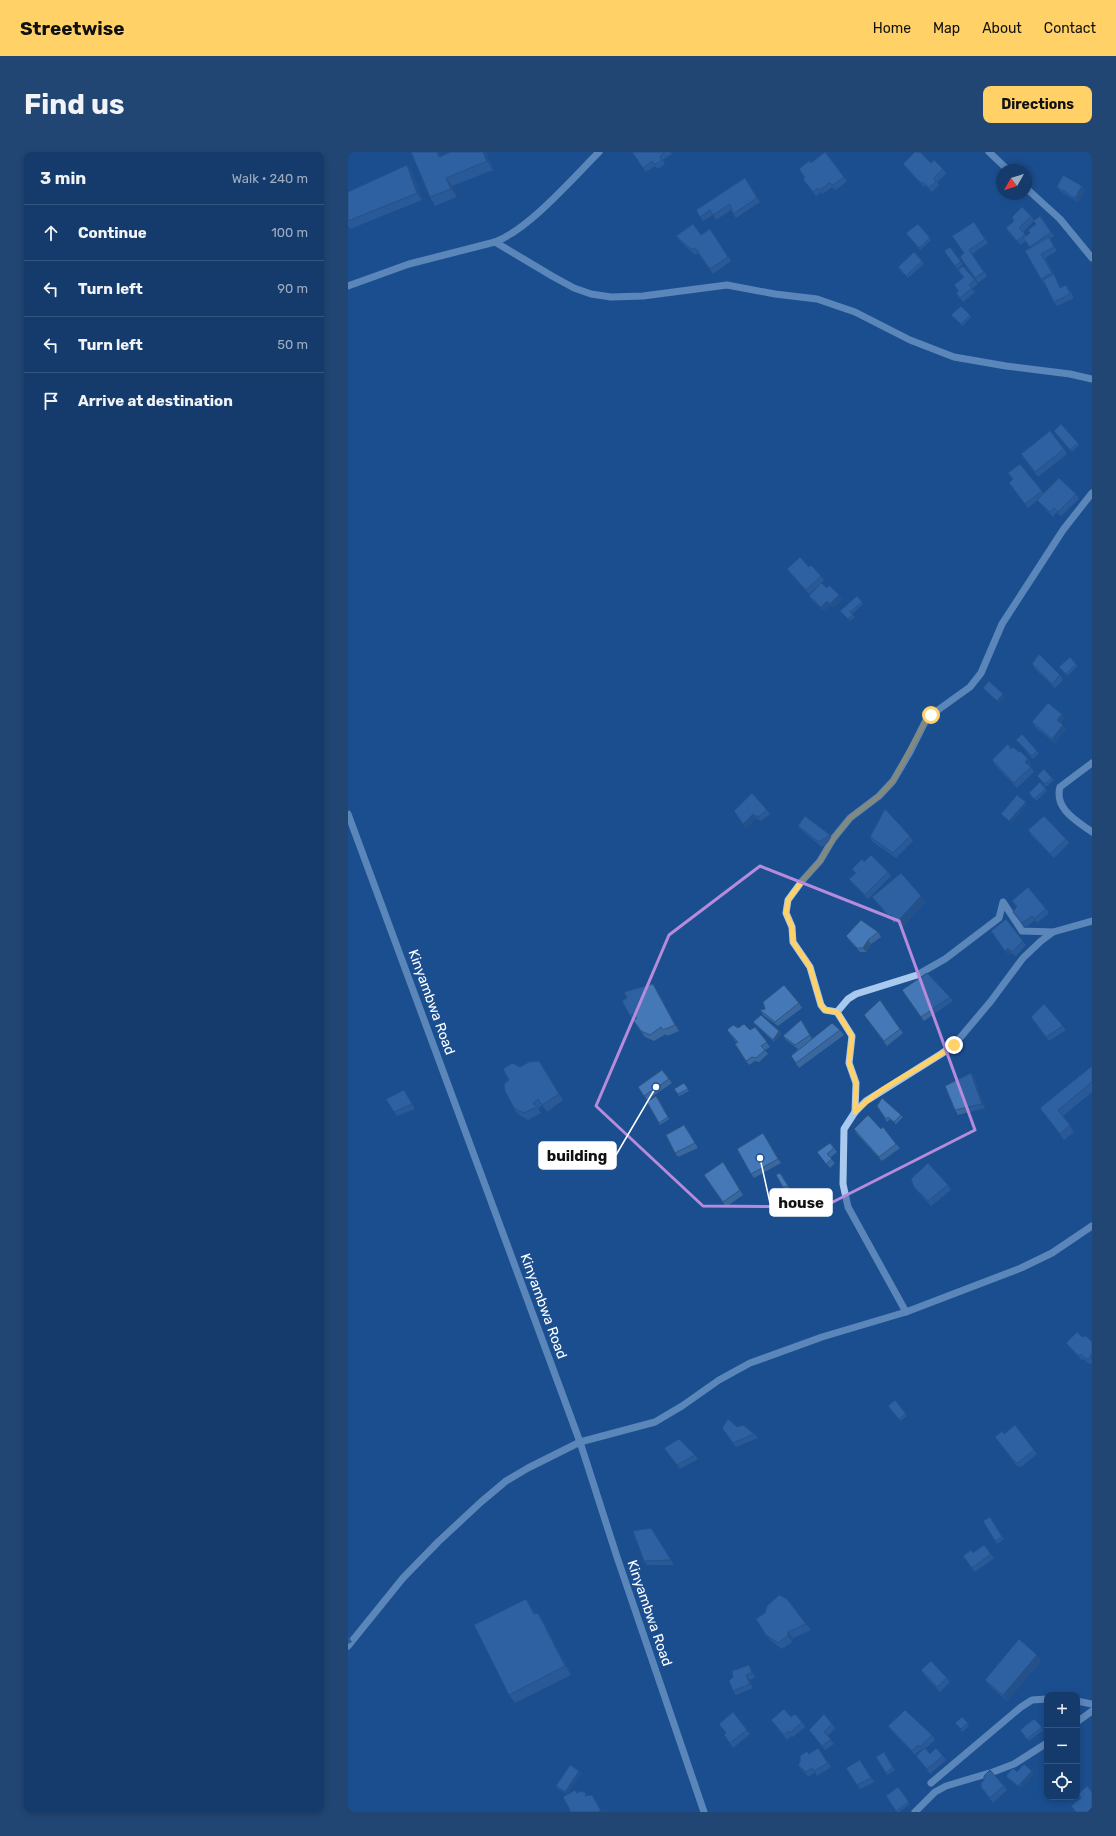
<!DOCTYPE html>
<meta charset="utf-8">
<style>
body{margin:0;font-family:Rubik,sans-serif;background:#214673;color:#f1f3f6}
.controls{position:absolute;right:12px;bottom:12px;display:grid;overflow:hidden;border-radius:8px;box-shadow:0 2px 6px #0003}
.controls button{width:36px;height:36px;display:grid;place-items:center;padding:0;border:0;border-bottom:1px solid #33557e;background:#143b6b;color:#f1f3f6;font:20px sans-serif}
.compass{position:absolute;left:648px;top:12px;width:36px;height:36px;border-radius:50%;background:#143b6b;box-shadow:0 2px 6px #0003;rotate:231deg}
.stop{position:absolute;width:12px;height:12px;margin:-9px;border:3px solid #ffd166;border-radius:50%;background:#fff}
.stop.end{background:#ffd166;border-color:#fff;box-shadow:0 1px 4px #0008}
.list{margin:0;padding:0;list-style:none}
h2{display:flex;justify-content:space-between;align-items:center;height:52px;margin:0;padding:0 16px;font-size:17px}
h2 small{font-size:13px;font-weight:400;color:#9dadc1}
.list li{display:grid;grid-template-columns:26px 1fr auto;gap:12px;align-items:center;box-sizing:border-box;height:56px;padding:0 16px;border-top:1px solid #33557e}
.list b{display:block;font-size:15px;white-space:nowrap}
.list em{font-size:13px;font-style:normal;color:#9dadc1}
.icon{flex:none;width:22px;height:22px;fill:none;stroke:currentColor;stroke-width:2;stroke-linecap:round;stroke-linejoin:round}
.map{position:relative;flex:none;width:744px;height:1660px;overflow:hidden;border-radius:8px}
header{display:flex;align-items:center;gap:24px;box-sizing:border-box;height:56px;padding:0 20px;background:#ffd166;color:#111}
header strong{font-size:19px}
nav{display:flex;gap:22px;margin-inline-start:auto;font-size:14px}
.intro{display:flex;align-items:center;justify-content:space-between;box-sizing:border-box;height:96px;padding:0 24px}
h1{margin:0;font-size:28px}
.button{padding:10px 18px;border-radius:8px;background:#ffd166;color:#111;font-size:14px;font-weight:700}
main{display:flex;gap:24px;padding:0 24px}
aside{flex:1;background:#143b6b;border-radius:8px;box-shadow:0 2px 6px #0003}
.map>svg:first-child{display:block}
</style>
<header>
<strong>Streetwise</strong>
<nav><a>Home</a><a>Map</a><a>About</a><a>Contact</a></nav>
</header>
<div class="intro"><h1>Find us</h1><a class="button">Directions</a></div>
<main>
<aside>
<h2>3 min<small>Walk · 240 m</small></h2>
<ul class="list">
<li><svg class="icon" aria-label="ahead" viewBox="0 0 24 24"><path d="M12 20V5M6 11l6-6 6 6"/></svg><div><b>Continue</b></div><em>100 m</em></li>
<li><svg class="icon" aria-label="left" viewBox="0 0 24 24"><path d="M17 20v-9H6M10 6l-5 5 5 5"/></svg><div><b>Turn left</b></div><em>90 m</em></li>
<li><svg class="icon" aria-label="left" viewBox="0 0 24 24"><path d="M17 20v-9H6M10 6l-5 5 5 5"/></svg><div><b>Turn left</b></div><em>50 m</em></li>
<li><svg class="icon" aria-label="arrive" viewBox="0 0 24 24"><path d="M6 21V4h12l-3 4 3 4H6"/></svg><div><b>Arrive at destination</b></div></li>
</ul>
</aside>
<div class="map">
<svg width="744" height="1660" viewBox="0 0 744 1660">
<rect width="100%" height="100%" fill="#1b4f8f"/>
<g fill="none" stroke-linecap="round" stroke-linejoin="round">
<!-- minor -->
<g stroke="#a9c9ee" stroke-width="7">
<polyline points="641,0 660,18"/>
<polyline points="678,36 712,67 744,106"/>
<polyline points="147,90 204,124 226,136 243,142 263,145 295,144 379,133 427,142 469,147 507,160 562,188 606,205 658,214 722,222 744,227"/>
<path d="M0,134L61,112L147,90C181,77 224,27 251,0"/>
<path d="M744,611L712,635C706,657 729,669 744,680"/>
<polyline points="0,662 232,1290 269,1405 356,1660"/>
<polyline points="489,860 477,858 473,853 462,815 445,790 444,775 438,761 440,748 454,729 472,709 485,687 502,666 531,644 545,629 562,600 577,570 583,563 622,535 633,521 654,472 715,378 744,341"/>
<polyline points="507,960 508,931 501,911 504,884 489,860 500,847 508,842 569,823 597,807 651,766 655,750 674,779 705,780"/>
<polyline points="558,1160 500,1055 495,1032 496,977 507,960 518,949 593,902 606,893 643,849 675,806 693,789 705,780 744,769"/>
<polyline points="0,1494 55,1426 90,1390 133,1350 158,1329 180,1316 232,1290 307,1270 334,1254 371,1228 402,1211 474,1185 558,1160 673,1116 704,1101 744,1074"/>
<polyline points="729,1549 744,1552"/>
<polyline points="729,1570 744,1559"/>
<polyline points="583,1631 673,1555 684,1548 699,1547"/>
<polyline points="567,1660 587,1640 598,1634 645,1620 666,1612 699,1591"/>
</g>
</g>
<!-- wall -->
<g fill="#3a679d" fill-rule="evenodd">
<polygon points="138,0 145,18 104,34 109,45 87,54 82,45 93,4"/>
<polygon points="284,0 322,0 324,2 315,8 317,12 310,17 307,14 298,20"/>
<polygon points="477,0 499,29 488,38 484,35 475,42 473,40 468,44 455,27 457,26 463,11"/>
<polygon points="583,11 595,17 598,22 589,30 591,33 584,40 578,34 576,35 558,16 555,12"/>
<polygon points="59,13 64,19 74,48 2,77 0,73 0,40"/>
<polygon points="397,26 412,50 388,66 385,62 383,58 368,68 365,63 355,69 348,58"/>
<polygon points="734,34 737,39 730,50 712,39 709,35"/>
<path d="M683,64L686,68L692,64L706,84L702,87L709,99L697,106L713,136L721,137L726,146L709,154L706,150L697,131L696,132L693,127L682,96L677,89L673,93L661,81L658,76ZM686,69L688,72L682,81L678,84L675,80Z"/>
<polygon points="626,70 640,91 624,102 639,124 630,131 612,105 616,101"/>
<polygon points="570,72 583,88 572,98 558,81"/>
<polygon points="362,77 383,109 365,122 351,102 346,102 331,88 328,84 353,83"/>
<polygon points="602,95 615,112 609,117 596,99"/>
<polygon points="574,109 576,112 560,126 551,117"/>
<polygon points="610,118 627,128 630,132 624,137 627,140 615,150 608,141 610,139 606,133 615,126"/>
<polygon points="603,163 622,163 623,165 614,174"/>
<polygon points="707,281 730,291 731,293 724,300"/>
<polygon points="716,297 719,302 690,325 676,306"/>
<polygon points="660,321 694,339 696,342 728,342 731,347 713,364 709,360 705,365 693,352 690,348 680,356 661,331 665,327"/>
<polygon points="461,415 473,424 476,428 473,431 494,447 485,456 482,453 476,459 464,448 461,444 471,433 461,442 442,421 439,417"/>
<polygon points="514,450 515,452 504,462 507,465 502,469 492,459"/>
<polygon points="684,512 712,523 715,528 707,536 687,517"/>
<polygon points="728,512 730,514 719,524 711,515"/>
<polygon points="717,566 713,571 718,577 707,591 687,575 684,570"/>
<polygon points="668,588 689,599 691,601 685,607"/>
<polygon points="663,597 671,600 680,607 683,611 681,613 686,620 669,636 647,613 644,608"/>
<polygon points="689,624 704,626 706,628 698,635"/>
<polygon points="698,637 699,639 688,649 681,641"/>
<polygon points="419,658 422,662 413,669 408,666 398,677 386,659"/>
<polygon points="450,674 482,683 485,687 474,695 453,678"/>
<polygon points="680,678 718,687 721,691 706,706 683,683"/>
<polygon points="562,684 565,689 548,706 525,690 522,685"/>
<polygon points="516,710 540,720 543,724 520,747 504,731 501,727 507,722 504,717"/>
<polygon points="524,745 577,750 554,776 548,769 546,771 529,751"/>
<polygon points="664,749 698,757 701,761 689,771 687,768 677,776 665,760 668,755"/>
<polygon points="643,779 675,789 678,793 668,804 663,801 660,803"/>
<polygon points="530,780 533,785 523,792 518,800 512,800 501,788 498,784"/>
<polygon points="554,838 602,845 605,849 576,869"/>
<polygon points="309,839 331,879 319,884 318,882 306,889 297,885 282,864 279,846"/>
<polygon points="532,848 555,881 539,894 516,863"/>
<polygon points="451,851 454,856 430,874 415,863 412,858"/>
<polygon points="683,865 715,874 718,878 701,889"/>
<polygon points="453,868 464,887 492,878 496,883 451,916 443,904 450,897 438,888 435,884"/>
<polygon points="405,870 431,879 433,882 426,890 407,872"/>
<polygon points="407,875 422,895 417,898 420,902 411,910 407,909 401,913 387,892 389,891 379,878 390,876 402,878"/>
<polygon points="191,909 215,948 199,960 194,953 190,957 193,961 180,968 170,962 166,956 161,928 172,915"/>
<polygon points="744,914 744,940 715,964 726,980 716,988 692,956"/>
<polygon points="314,918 324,931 299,948 290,935"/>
<polygon points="623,921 626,925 637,956 610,963 607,958"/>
<polygon points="336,931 341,939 331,944 326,937"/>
<polygon points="56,938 67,957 49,964 46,960"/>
<polygon points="310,946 321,967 312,973 311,971"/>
<polygon points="529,954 553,963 555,965 548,972 542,967 539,970"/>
<polygon points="339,977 350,996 330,1005 327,1001"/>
<polygon points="506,977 533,977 552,996 534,1009 509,982"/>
<polygon points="415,981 433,1011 406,1026 403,1022"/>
<polygon points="486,996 489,1000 482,1006 487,1011 482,1016 469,1000"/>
<polygon points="375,1010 395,1043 378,1055 356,1023"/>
<polygon points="432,1021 435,1025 443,1039 438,1040 435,1035"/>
<polygon points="600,1033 603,1038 583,1054 569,1039 566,1035"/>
<polygon points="734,1185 744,1190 744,1211 741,1212 736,1207 734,1208 721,1195 718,1191"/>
<polygon points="547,1248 559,1264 552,1269 540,1254"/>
<polygon points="389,1275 406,1282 410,1286 388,1295 374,1276"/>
<polygon points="656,1282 686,1298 689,1302 673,1315 669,1314 650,1289"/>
<polygon points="316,1296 347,1303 350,1307 332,1317"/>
<polygon points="642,1365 656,1387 649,1392 635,1369"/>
<polygon points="303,1376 306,1380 326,1413 299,1413 296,1409"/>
<polygon points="636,1393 646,1406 627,1420 615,1404 625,1401"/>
<polygon points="183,1455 187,1462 195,1469 223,1523 167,1551 161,1543"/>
<polygon points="408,1467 458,1472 463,1478 445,1486 444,1490 434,1497 423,1489"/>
<polygon points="0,1484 4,1490 0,1492"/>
<polygon points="689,1503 693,1509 659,1549 642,1534 637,1528"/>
<polygon points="401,1513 404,1517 407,1525 402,1528 405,1536 388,1543 385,1539"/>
<polygon points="573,1518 599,1526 602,1530 592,1540 576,1523"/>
<polygon points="443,1565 454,1570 457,1575 445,1585 443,1584 439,1588 423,1568"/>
<polygon points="686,1567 695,1578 681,1589 672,1578"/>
<polygon points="620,1571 621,1574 614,1580 609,1573"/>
<polygon points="371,1572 399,1578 402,1582 385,1596 376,1583 378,1581"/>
<polygon points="484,1572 487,1576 480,1584 486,1592 477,1598 461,1578"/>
<polygon points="540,1574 584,1583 587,1588 577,1597 582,1602 595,1604 598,1608 582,1622 568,1604 574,1599 573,1597 567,1603 543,1578"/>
<polygon points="470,1596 483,1615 469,1624 467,1620 461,1625 453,1617 450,1613 461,1602"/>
<polygon points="536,1600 547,1618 539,1623 528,1605"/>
<polygon points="512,1608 526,1630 512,1637 498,1616"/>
<polygon points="231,1619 233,1621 219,1642 210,1637 208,1634"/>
<polygon points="669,1620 686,1621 672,1636 660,1626 658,1624"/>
<polygon points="656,1634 659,1638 645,1651 633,1635"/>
<polygon points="550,1635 562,1652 551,1660 549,1660 538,1644"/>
</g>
<!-- shaded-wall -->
<g fill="#305480">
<polygon points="89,0 91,0 96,13 91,5"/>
<polygon points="135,0 138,0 145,18 139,9"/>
<polygon points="59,13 64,19 74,48 69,41"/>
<polygon points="98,26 104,34 109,45 103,37"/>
<polygon points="734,34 737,39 730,50 727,46"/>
<polygon points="693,102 706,124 706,122 709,127 715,140"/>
<polygon points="491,443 494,447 485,456 482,452"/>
<polygon points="479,449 482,453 476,459 473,455"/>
<polygon points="655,542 657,545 650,552 649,549"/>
<polygon points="714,562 717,566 712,572 709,568"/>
<polygon points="715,573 718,577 707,591 704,587"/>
<polygon points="680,607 683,611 680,614 677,610"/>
<polygon points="678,650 679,653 663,671 661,669"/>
<polygon points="405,662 408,666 398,677 395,672"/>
<polygon points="573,744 577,750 554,776 549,770"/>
<polygon points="520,788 523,792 518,800 515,796"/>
<polygon points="660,796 663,801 660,803 657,799"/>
<polygon points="305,832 309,839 331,879 327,873"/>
<polygon points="431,879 433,882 426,890 425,888"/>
<polygon points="191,909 196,915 215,948 211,942"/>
<polygon points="623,921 626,925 637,956 634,952"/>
<polygon points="415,981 433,1011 430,1007"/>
<polygon points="743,1202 744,1204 744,1209 742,1206"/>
<polygon points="178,1447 183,1455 192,1471 186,1462"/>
<polygon points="190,1461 195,1469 223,1523 217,1514"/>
<polygon points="440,1480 445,1486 444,1490 440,1484"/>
<polygon points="689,1503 693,1509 659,1549 655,1543"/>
<polygon points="401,1513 404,1517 407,1525 404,1521"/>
<polygon points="398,1523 402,1528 405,1536 402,1532"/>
<polygon points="231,1619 233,1621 219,1642 217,1640"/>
<polygon points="684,1619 686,1621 672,1636 670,1634"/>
</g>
<!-- building -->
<g fill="#4478b7" stroke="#305480">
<polygon points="63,0 89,0 91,5 103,0 135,0 139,9 98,26 103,37 82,45"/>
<polygon points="284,0 317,0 312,4 314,8 306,13 304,9 295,16"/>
<polygon points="477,0 496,25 485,33 481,31 472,38 470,36 465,40 455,27 457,26 451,17 461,9 463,11"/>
<polygon points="567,0 572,0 583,11 586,8 595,17 586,26 588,29 581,36 575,30 573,31 555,12"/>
<polygon points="59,13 69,41 0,69 0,40"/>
<polygon points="715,23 734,34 727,46 709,35"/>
<polygon points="397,26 409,46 385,62 382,52 365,63 362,58 352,65 348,58"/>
<polygon points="674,55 683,64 671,76 677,82 669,89 658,76 666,69 664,65"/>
<polygon points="692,64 703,80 682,95 675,86 682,81 680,78 688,72 685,69"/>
<polygon points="626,70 637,87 621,98 636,120 627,126 612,105 616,101 604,84"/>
<polygon points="345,72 353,83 362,77 380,105 362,117 348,97 343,97 328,84"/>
<polygon points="570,72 582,86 571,96 558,81"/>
<polygon points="701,85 706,95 693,102 704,121 693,127 677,99"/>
<polygon points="602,95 613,110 607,114 596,99"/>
<polygon points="566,100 574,109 558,124 550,115"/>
<polygon points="615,114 627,128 621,133 624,136 612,146 608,141 611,139 606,133 616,125 610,118"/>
<polygon points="706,122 712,136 718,133 722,142 706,150 695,128"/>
<polygon points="613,154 622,163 613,172 603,163"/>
<polygon points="713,272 730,291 722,298 706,279"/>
<polygon points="702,279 716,297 687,320 673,302"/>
<polygon points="672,312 694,339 677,352 661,331 665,327 660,321"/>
<polygon points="711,326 728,342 710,360 706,356 702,360 689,348"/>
<polygon points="452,405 461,415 463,413 473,424 458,438 439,417"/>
<polygon points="473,431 479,436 481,433 491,443 482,452 479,449 473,455 461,444"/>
<polygon points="509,444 514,450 502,460 505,463 500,467 492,459"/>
<polygon points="691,502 712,523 704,532 684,512"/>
<polygon points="722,505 728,512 718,522 711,515"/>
<polygon points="641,529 655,542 649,549 635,536"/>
<polygon points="700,551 714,562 709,568 715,573 704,587 684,570"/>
<polygon points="674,582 689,599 684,604 668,588"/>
<polygon points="660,592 663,597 665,595 671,600 672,599 680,607 677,610 683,615 666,631 644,608"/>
<polygon points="696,617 704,626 697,632 689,624"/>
<polygon points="692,630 698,637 686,647 681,641"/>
<polygon points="404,641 419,658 410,665 405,662 395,672 386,659"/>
<polygon points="669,643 678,650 661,669 653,662"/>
<polygon points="537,657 562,684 545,701 522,685"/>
<polygon points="457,664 482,683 471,690 450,674"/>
<polygon points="696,664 718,687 702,702 680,678"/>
<polygon points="523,703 540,720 517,743 501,727 508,721 504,717 514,707 516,710"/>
<polygon points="553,721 573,744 549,770 543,763 541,764 524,745"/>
<polygon points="680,735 698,757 686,767 684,764 674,771 665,760 669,754 664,749"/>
<polygon points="658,767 675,789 664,800 660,796 657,799 643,779"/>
<polygon points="513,768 530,780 520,788 515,796 509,796 498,784"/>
<polygon points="579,821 602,845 573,865 554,838"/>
<polygon points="305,832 327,873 315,878 313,875 302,883 293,879 285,868 289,866 285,862 282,864 274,849 279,846 276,840"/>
<polygon points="436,833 451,851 427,870 412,858 417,857 415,850"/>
<polygon points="532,848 552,877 536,889 516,863"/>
<polygon points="696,852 715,874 698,885 683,865"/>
<polygon points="413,863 431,879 425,888 405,870"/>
<polygon points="453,868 462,883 447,893 435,884"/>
<polygon points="484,871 492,878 448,911 443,904"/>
<polygon points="396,872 402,878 407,875 419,890 413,894 417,898 408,906 404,905 398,909 387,892 390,890 379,878 385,873 390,876"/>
<polygon points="191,909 211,942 194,953 190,947 185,951 189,955 176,961 166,956 157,939 156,932 161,928 155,917 164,911 172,915 181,910"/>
<polygon points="744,914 744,930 710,958 722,973 712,982 692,956"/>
<polygon points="314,918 321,927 296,944 290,935"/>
<polygon points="623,921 634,952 607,958 597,934"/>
<polygon points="336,931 340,937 330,942 326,937"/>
<polygon points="56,938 64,952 46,960 38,947"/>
<polygon points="308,944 320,965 311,971 299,950"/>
<polygon points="534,946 553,963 546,970 540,965 538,967 529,954"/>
<polygon points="520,963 533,977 535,975 548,992 531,1005 506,977"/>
<polygon points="336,973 347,991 327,1001 318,983"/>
<polygon points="415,981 430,1007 403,1022 389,997"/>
<polygon points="482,991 486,996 479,1002 484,1007 478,1012 469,1000"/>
<polygon points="375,1010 392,1038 375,1050 356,1023"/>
<polygon points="580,1011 600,1033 580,1049 566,1035 563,1027"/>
<polygon points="432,1021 440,1034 435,1035 428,1023"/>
<polygon points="729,1180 734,1185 738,1184 744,1190 744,1202 743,1202 742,1206 738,1207 733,1202 731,1204 718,1191"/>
<polygon points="547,1248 558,1262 551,1267 540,1254"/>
<polygon points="380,1267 389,1275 395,1273 406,1282 385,1291 374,1276"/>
<polygon points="667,1273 686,1298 670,1311 666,1309 647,1285 654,1279 656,1282"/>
<polygon points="331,1287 347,1303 329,1313 316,1296"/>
<polygon points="642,1365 654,1385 647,1389 635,1369"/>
<polygon points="303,1376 323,1408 296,1409 285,1379"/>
<polygon points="636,1393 643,1402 624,1416 615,1404 623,1398 625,1401"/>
<polygon points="431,1443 439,1447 458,1472 440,1480 440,1484 430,1491 418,1483 408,1467 417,1461 419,1454"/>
<polygon points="178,1447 186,1462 190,1461 217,1514 161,1543 126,1473"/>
<polygon points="671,1487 689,1503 655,1543 637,1528"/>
<polygon points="583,1509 599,1526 589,1535 573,1518"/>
<polygon points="401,1513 404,1521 398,1523 402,1532 385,1539 381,1529 385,1525 384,1519"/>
<polygon points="436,1557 443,1565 447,1562 454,1570 442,1581 440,1579 436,1583 423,1568"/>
<polygon points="557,1558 584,1583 572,1595 570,1593 564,1599 540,1574"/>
<polygon points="385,1560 399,1578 382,1591 376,1583 378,1581 371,1572"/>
<polygon points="476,1562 484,1572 476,1580 483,1587 474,1594 461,1578"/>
<polygon points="614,1565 620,1571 613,1577 607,1571"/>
<polygon points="686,1567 694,1575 679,1587 672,1578"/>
<polygon points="470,1596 480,1611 466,1619 464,1616 458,1620 450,1613 452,1610 452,1604 459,1599 461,1602"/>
<polygon points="577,1596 582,1602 588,1596 595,1604 579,1617 568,1604"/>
<polygon points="536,1600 545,1616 538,1621 528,1605"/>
<polygon points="512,1608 523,1626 509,1633 498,1616"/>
<polygon points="676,1612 684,1619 670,1634 658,1624 665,1616 669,1620"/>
<polygon points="222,1613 231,1619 217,1640 208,1634"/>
<polygon points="642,1618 656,1634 642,1646 633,1635 633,1631 636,1628 636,1624"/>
<polygon points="739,1634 744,1640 744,1660 728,1660 723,1654 733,1646 730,1642"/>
<polygon points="550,1635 561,1650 548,1659 538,1644"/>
<polygon points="227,1638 229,1641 233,1639 238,1641 237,1644 244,1643 253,1659 250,1660 223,1660 215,1645"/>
</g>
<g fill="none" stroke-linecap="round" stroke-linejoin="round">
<!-- route -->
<path stroke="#ffd166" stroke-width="5" d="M583,563L577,570L545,629L531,644L502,666L485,687L472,709L454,729L440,748L438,761L444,775L445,790L462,815L473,853L477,858L489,860L504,884L501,911L508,931L507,960C532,934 575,916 606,893"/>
</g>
<!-- marked area -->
<path d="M0 0H744V1660H0ZM412,714L551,769L627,978L475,1055L355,1054L248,954L321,783Z" fill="#1b4f8f" fill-opacity=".55" fill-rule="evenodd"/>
<path fill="none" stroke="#b68bdc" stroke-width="3" stroke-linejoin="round" d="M412,714L551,769L627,978L475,1055L355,1054L248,954L321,783Z"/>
<g text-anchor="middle" stroke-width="3" stroke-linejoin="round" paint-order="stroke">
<!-- street labels -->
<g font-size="14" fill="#fff" stroke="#1b4f8f">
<text transform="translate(84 850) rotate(70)" y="5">Kinyambwa Road</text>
<text transform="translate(196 1154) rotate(70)" y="5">Kinyambwa Road</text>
<text transform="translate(302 1461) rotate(71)" y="5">Kinyambwa Road</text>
</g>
</g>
<!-- callouts -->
<path fill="none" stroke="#fff" stroke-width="1.5" d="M308 935L268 1003M412 1006L422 1051"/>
<g fill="#fff" stroke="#1b4f8f" stroke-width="1.5">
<circle cx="308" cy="935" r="4"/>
<circle cx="412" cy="1006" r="4"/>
</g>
<g fill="#fff" stroke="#fff" stroke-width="1.5">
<rect x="191" y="990" width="77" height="27" rx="4"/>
<rect x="422" y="1037" width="62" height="27" rx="4"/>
</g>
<g font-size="15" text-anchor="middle" font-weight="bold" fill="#111">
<text x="229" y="1009">building</text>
<text x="453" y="1056">house</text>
</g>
</svg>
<div class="controls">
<button>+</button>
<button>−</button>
<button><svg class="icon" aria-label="locate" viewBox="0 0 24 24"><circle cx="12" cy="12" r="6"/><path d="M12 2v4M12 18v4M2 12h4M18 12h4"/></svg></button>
</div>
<svg class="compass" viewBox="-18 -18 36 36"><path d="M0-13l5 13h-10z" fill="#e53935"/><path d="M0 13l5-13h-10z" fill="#9dadc1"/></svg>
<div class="stop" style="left:583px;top:563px"></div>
<div class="stop end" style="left:606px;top:893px"></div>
</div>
</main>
